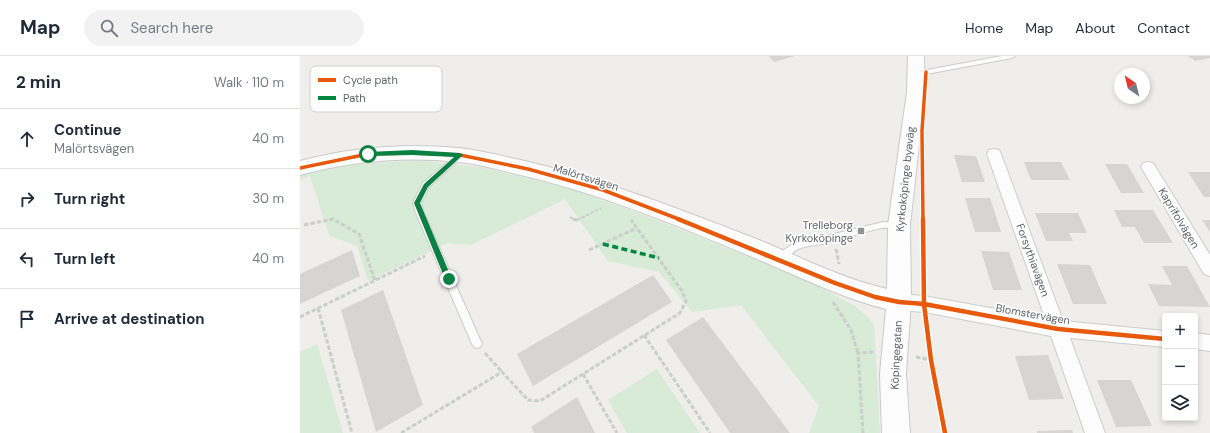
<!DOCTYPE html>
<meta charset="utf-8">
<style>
body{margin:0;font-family:"DM Sans",sans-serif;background:#f2f2f3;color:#1f2937}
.controls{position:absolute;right:12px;bottom:12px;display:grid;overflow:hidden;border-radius:4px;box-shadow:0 2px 6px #0003}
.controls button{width:36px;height:36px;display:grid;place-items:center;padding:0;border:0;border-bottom:1px solid #e0e1e3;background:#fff;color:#1f2937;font:20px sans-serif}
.compass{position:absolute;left:814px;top:12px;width:36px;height:36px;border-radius:50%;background:#fff;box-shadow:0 2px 6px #0003;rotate:325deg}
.stop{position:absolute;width:12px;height:12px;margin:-9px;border:3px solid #0b8043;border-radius:50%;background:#fff}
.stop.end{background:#0b8043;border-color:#fff;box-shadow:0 1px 4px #0008}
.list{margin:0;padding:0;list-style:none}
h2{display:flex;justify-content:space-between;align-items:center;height:52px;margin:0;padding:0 16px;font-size:17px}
h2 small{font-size:13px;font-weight:400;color:#747a83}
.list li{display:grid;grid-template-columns:26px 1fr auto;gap:12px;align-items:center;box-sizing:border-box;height:60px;padding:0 16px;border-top:1px solid #e0e1e3}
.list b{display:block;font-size:15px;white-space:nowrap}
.list p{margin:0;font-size:13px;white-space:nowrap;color:#747a83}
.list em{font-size:13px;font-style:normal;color:#747a83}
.icon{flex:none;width:22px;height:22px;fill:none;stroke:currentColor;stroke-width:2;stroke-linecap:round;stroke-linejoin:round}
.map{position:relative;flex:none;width:910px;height:377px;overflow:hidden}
header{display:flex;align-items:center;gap:24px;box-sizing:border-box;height:56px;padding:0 20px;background:#fff;border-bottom:1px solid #e0e1e3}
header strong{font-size:19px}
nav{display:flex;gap:22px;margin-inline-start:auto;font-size:14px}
.search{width:280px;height:36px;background:#f2f2f3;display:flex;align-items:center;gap:10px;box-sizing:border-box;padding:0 14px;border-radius:22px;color:#747a83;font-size:15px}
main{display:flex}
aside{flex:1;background:#fff}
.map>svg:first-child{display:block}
</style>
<header>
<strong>Map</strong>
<div class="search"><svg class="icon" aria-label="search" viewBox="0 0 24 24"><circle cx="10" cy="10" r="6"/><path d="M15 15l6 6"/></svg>Search here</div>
<nav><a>Home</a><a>Map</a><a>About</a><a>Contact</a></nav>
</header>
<main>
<aside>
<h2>2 min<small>Walk · 110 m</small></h2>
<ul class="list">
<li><svg class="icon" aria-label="ahead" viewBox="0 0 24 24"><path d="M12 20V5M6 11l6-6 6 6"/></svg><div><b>Continue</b><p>Malörtsvägen</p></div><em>40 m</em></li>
<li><svg class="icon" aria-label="right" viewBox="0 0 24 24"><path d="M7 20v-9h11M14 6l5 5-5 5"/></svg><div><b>Turn right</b></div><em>30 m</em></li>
<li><svg class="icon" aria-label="left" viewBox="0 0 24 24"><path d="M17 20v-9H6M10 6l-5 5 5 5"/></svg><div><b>Turn left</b></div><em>40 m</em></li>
<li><svg class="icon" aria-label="arrive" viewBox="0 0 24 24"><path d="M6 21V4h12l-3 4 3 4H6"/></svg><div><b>Arrive at destination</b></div></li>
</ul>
</aside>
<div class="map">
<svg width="910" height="377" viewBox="0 0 910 377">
<rect width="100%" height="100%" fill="#efeeea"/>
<!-- green -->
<g fill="#d8ebd6">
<polygon points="117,104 180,111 268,132 339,157 500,221 555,250 569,262 574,269 580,377 509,377 519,350 441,249 392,256 359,216 308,205 265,143 171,189 148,187 68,225 57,190 29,179 10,120 0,124 0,118 46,109"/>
<polygon points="17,288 43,377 0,377 0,296"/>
<polygon points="357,313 400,377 327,377 308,344"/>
</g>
<!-- building -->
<g fill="#d6d5d3">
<polygon points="469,0 495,0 474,6"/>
<polygon points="888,0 910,0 910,2 895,5"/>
<polygon points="654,99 676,100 685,126 662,126"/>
<polygon points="724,106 761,106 770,124 731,124"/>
<polygon points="805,108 827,108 844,137 821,137"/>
<polygon points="888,116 910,116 910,141 904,141"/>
<polygon points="665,142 690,142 701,176 675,176"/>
<polygon points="814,154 853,154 873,187 844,187 835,171 822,171"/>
<polygon points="735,157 778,157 787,177 769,177 773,185 746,185"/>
<polygon points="902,164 910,164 910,176"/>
<polygon points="52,194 60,220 0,248 0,218"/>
<polygon points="681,195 709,196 722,234 693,234"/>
<polygon points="757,208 790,209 807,248 773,248"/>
<polygon points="862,210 887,210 910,251 859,250 848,228 872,229"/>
<polygon points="353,219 372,246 233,330 217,298"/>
<polygon points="83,234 123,349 76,376 41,254"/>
<polygon points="403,261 490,377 430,377 366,284"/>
<polygon points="748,299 764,343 729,344 715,300"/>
<polygon points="797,324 831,324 852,370 816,371"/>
<polygon points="277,341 295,377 234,377 231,371"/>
<polygon points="772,374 773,377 737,377 737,375"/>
</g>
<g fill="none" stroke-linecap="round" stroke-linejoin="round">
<!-- lane casing -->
<g stroke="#cbcccc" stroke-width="2">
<g id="lane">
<polygon points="702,0 715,0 712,2 616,20 613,18 616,16"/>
<polygon points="160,96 162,97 163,99 162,101 129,131 121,147 124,157 182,288 180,291 177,292 174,291 172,288 116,157 113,147 123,127 158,97"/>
<path d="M583,166L601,167L602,169L601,171C595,173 588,171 582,172C565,175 548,182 531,186C521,189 508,189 498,193C491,196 486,208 478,205L477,203L484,194L493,188Z"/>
</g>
</g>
<!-- street casing -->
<g stroke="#cbcccc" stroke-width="2">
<g id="street">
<polygon points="694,93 699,94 701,98 763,265 865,275 865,291 770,282 805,377 785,377 751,280 624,256 599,254 593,251 590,246 593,241 599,238 624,240 745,262 687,98 689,94"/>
<polygon points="848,106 853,107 910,199 910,220 904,218 841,111 843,107"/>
<polygon points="895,277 910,279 910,295 895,293"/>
</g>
</g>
<!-- secondary casing -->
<g stroke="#cacacb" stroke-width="2">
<path id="secondary" d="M608,0H624L625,36L610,169L611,246L606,318L610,377H582L580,318L586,253C541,242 500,221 457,203C378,170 300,137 216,118C197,113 178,108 159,106C105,100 52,105 0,119V105C52,91 105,87 159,92C178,94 197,99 216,103C301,122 382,154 464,186C504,203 544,223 587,233L588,169L607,36Z"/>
</g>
<!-- path-far1 -->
<g stroke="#cacfcc" stroke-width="2" stroke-dasharray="3.5 1.5" stroke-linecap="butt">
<polyline points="270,161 275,164"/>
<polyline points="30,164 34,164"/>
<polyline points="277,164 301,152"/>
</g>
<!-- path -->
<g stroke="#cacfcc" stroke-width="3" stroke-dasharray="4.5 2" stroke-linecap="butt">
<polyline points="273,163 276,164 279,163"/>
<polyline points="4,169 33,163 59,178 75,225"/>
<polyline points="536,193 539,208"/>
<polyline points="289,194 337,172"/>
<polyline points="533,246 551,274 558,297"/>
<polyline points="18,252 52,377"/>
<polyline points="0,261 125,200"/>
<polyline points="344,279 410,377"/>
<polyline points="185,297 202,316"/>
<polyline points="616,301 631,304"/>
<polyline points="283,318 317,377"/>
<polyline points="101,377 202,316 228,344 240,345 380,257 386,245 382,235 331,164"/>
<polyline points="563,377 558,297 573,296"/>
</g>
<!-- lane -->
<use href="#lane" fill="#fdfcfc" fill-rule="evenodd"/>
<!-- street -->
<use href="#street" fill="#fdfcfc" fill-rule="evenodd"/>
<!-- secondary -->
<use href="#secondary" fill="#fdfcfc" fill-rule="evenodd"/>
<!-- quiet -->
<polyline stroke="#00873e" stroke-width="3.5" stroke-dasharray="6 3.5" stroke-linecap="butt" points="303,188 359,202"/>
<!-- cycleway-far1 casing -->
<g stroke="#fff" stroke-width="5.5">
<g id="cycleway-far1">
<polyline points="0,112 68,98 112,97 160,99 228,113 303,134 381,164"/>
<polyline points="623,164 622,75 626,16"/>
</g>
</g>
<!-- cycleway casing -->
<g stroke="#fff" stroke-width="7">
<g id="cycleway">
<polyline points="378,163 535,227 575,241 599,246 624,248 758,273 865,283"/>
<polyline points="623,163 624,248 631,304 645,377"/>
</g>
</g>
<!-- cycleway-far1 -->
<use href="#cycleway-far1" stroke="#e8590c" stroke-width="3.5"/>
<!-- cycleway -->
<use href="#cycleway" stroke="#e8590c" stroke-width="4.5"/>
</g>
<!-- route -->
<polygon fill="#0b8043" points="112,94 160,97 163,99 128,131 120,147 152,223 149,226 145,223 114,147 124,128 154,101 112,99 68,100 65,98 68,96"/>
<!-- markers -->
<rect fill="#919496" stroke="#fff" stroke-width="1.5" x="557" y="171" width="8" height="8" rx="2"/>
<g text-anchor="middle" stroke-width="3" stroke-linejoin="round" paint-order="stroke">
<!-- street labels -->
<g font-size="11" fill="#5f6368" stroke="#fff">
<text transform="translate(286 121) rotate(17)" y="4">Malörtsvägen</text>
<text transform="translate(605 123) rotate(-84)" y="4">Kyrkoköpinge byaväg</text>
<text transform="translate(879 162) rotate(59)" y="4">Kaprifolvägen</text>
<text transform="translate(733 204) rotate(70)" y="4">Forsythiavägen</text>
<text transform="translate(733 258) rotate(10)" y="4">Blomstervägen</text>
<text transform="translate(596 299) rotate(-87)" y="4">Köpingegatan</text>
</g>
<!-- poi labels -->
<g font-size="11" fill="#5f6368" stroke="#fff" text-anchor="end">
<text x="553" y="173">Trelleborg<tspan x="553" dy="13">Kyrkoköpinge</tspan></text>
</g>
</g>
<!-- legend -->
<rect x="10" y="10" width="132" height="46" rx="6" fill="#fff" stroke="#cfd0d2" stroke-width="1"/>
<rect x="18" y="22" width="18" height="4" fill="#e8590c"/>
<rect x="18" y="40" width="18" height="4" fill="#00873e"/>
<g font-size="11" fill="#5f6368">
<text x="43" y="28">Cycle path</text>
<text x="43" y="46">Path</text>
</g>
</svg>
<div class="controls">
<button>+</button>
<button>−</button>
<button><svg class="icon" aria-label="layers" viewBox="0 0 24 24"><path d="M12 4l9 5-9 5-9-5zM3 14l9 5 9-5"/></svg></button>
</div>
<svg class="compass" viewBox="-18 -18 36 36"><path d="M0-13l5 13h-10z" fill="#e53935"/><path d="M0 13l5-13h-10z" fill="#747a83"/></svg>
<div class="stop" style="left:68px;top:98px"></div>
<div class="stop end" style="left:149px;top:223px"></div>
</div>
</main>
